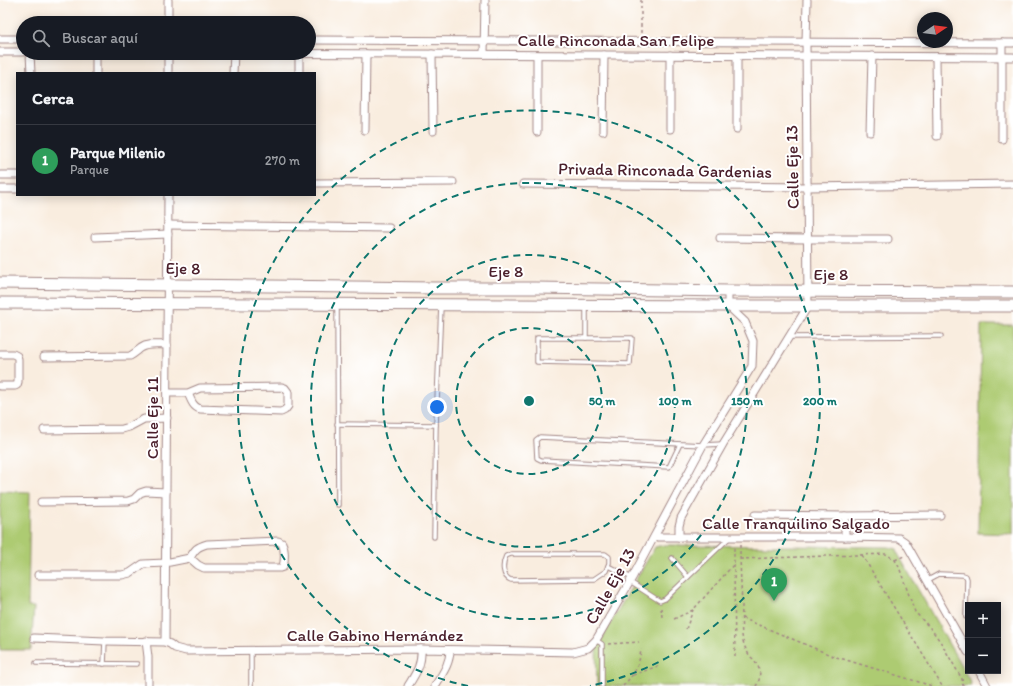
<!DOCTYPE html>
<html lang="es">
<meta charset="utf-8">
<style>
body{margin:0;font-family:Itim,sans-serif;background:#20242c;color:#f1f3f6}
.controls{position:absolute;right:12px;bottom:12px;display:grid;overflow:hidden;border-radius:0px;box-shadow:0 2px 10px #0003}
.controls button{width:36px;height:36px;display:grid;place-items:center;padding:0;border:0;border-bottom:1px solid #363941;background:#171b24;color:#f1f3f6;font:20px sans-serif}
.compass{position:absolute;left:917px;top:12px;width:36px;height:36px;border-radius:50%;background:#171b24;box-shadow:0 2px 10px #0003;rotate:77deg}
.you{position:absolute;left:437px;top:407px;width:14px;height:14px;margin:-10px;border:3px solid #fff;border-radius:50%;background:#1a73e8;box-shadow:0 0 0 6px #1a73e833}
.badge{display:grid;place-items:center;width:26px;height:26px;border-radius:50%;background:#d690ce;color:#fff;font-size:13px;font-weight:700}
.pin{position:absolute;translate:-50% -33px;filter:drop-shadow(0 1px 2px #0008)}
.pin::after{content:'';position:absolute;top:21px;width:14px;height:12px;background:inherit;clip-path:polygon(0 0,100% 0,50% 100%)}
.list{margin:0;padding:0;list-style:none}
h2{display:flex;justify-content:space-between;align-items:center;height:52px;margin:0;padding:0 16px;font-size:17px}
h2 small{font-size:13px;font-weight:400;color:#9ea1a6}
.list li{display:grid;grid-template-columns:26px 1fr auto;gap:12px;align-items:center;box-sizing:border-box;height:72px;padding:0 16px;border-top:1px solid #363941}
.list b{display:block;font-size:15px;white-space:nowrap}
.list p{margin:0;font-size:13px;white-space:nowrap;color:#9ea1a6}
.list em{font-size:13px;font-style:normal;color:#9ea1a6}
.icon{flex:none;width:22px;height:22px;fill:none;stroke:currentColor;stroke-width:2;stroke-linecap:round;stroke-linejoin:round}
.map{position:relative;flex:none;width:1013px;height:686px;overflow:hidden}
.search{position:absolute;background:#171b24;box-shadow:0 2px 10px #0003;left:16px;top:16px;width:300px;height:44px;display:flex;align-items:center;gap:10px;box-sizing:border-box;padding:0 14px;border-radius:22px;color:#9ea1a6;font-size:15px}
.panel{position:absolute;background:#171b24;box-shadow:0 2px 10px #0003;left:16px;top:72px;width:300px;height:124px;border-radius:0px}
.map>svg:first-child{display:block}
</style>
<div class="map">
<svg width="1013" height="686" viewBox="0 0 1013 686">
<rect width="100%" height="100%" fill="#fff"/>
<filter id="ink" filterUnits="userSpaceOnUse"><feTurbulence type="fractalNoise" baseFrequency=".025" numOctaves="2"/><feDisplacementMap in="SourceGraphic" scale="8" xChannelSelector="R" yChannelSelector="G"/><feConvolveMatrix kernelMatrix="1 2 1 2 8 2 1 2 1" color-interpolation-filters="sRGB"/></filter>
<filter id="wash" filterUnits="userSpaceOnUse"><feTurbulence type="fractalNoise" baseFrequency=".012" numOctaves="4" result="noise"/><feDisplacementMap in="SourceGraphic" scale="16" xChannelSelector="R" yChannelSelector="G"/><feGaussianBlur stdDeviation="0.9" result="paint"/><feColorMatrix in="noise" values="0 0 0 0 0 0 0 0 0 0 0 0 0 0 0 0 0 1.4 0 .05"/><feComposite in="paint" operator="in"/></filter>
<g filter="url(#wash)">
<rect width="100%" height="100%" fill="#f9eddf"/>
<!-- green -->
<g fill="#adcb72" stroke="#7c754e">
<polygon points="981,325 1013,325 1013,534 978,533"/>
<polygon points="0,491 30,492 28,607 34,607 31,650 0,650"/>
<polygon points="664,545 889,547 897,549 898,554 971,683 970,686 597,686 596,648 655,547"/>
</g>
</g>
<g filter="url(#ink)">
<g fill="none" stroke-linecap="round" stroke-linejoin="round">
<!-- lane casing -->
<g stroke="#a28685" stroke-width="5.5">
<g id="lane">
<polyline points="337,306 338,505"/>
<polyline points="790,337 941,336"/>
<polygon points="537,338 632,338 630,364 537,362"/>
<polyline points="586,338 586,307"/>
<polyline points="337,424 436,425 441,306"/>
<polyline points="680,444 669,467 541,460 537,458 536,440 540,437 703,445 723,444"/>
<polyline points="434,537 436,425"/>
<path d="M511,554H605L609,557V563L606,571L594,579L511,580C502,577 502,564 506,556Z"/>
<polyline points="672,558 688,577"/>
<polyline points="608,566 632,578"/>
<polyline points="928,580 939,574 963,575 966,576 967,579 966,617"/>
<polyline points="630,582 655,598 660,601 665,599 729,538"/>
<polyline points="596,640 602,644 602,686"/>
<polyline points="251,651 251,686"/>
<polyline points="36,663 137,664"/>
<polyline points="104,664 105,641"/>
</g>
</g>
<!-- street casing -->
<g stroke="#a28685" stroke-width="9">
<g id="street">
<polyline points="168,23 168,0"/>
<polyline points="0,39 23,39"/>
<polyline points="309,40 1013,43"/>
<polyline points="1002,43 1002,139"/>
<polyline points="0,52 23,52"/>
<polyline points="30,53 31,73"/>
<polyline points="96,53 96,73"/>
<polyline points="218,53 1013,57"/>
<polyline points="432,54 433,131"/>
<polyline points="484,54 485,0"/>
<polyline points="737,56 737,129"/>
<polyline points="936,57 937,136"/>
<polyline points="168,73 168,53"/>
<polyline points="233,73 234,53"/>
<polyline points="299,73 299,53"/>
<polyline points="670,129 670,55"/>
<polyline points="365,130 366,54"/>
<polyline points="603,131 604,55"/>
<polyline points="537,132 537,55"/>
<polyline points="870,132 872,56"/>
<polyline points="0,175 17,175"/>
<polyline points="315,183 453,182"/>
<polyline points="523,184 807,187 1013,184"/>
<polyline points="0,189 17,189"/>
<polyline points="168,225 389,228"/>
<polyline points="95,237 168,234"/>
<polyline points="720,238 808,239 888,239"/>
<polyline points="0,354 13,354 17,356 18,359 18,382 17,385 15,386 0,386"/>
<path d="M44,357L130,356C134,354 137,351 141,348C148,343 158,345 167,345"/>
<path d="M167,393H188L200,388L282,387L285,388L288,392V406L285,410L281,412L200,409C193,407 191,400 188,393"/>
<polyline points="44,430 122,429 129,427 144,419 167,418"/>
<polyline points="41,502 128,501 134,499 140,493 146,491 166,492"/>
<polyline points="755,515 845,516 940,515"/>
<polyline points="845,516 845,537"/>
<polyline points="655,537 845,537 899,538 905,542 907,545 968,652"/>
<polyline points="679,537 679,526 681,518 723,444 808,306 806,42 807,0"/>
<path d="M38,575H122L130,573L143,564L165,563L190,558C195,549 197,547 207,544L278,541L282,543C285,549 285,560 283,567L280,568H204L198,565L190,558"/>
<polyline points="34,638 105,641 165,642 170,644 175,648 186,651 421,649 573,652 588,648 596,640 632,578 703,445 752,366 753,341 745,322 728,306 728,291"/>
<polyline points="146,641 148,657 148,686"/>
<polyline points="165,642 168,195"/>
<polyline points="979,671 987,686"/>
<path d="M408,686C416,673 422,665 421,649"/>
<path d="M435,686C442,674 450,664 450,650"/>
</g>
</g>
<!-- secondary casing -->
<g stroke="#a28685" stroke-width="13">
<g id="secondary">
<polyline points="0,283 435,288 535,288 728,291 1013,292"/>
<polyline points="0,303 728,306 1013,306"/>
</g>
</g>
<!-- path -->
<g stroke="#a28685" stroke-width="1.5" stroke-dasharray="3 3" stroke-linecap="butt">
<polyline points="641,0 641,33"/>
<path d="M740,545C740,565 741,585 742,604C742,621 739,639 748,653C750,657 754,659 756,663C761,670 761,679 756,686"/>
<polyline points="862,555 942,686"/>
<polyline points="740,559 886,554 895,560 899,567 915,612 931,629 940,641 962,679 963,686"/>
<polyline points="895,560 904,556"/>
<polyline points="734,564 735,660"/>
<polyline points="661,608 662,617"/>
<polyline points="742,618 833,656 932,686"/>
<polyline points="674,619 693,610 734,564 734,545"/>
<polyline points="686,629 693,610"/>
<polyline points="608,644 639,642"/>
<polyline points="633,675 658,666"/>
<path d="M623,686C635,673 639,667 641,649"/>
</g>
<!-- lane -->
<use href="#lane" stroke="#fff" stroke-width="3.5"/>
<!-- street -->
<use href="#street" stroke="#fff" stroke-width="7"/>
<!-- secondary -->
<use href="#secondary" stroke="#fff" stroke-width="11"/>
</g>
</g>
<!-- distance rings -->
<g fill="none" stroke="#0f766e" stroke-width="2" stroke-dasharray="7 5">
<circle cx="529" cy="401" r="73"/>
<circle cx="529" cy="401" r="146"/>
<circle cx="529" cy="401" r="218"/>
<path d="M468 686A291 291 0 1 1 590 686"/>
</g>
<g text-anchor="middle" stroke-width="4" stroke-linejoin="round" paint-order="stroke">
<!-- street labels -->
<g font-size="17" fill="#4a1f2b" stroke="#fff">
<text x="616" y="46">Calle Rinconada San Felipe</text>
<text transform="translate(792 167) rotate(-91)" y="6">Calle Eje 13</text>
<text transform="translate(665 170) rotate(1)" y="6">Privada Rinconada Gardenias</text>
<text transform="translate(183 268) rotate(1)" y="6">Eje 8</text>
<text x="506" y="277">Eje 8</text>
<text x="831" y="280">Eje 8</text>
<text transform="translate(152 418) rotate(-90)" y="6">Calle Eje 11</text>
<text x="796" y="529">Calle Tranquilino Salgado</text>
<text transform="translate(610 586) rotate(-61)" y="6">Calle Eje 13</text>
<text x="375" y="641">Calle Gabino Hernández</text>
</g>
</g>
<circle cx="529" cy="401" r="6" fill="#0f766e" stroke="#fff" stroke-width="2"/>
<g font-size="12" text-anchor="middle" font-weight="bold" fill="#0f766e" stroke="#fff" stroke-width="4" stroke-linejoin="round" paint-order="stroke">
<text x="602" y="405">50 m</text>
<text x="675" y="405">100 m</text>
<text x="747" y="405">150 m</text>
<text x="820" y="405">200 m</text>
</g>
</svg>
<div class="controls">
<button>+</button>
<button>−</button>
</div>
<svg class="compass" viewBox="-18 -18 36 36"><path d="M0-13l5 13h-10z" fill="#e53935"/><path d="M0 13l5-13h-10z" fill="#9ea1a6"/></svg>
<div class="you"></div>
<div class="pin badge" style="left:774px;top:601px;background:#2e9e5b">1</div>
<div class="search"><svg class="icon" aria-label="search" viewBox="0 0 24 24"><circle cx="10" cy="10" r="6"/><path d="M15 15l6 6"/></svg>Buscar aquí</div>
<section class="panel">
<h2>Cerca<small></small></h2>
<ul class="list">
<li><span class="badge" style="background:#2e9e5b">1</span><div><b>Parque Milenio</b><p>Parque</p></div><em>270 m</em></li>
</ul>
</section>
</div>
